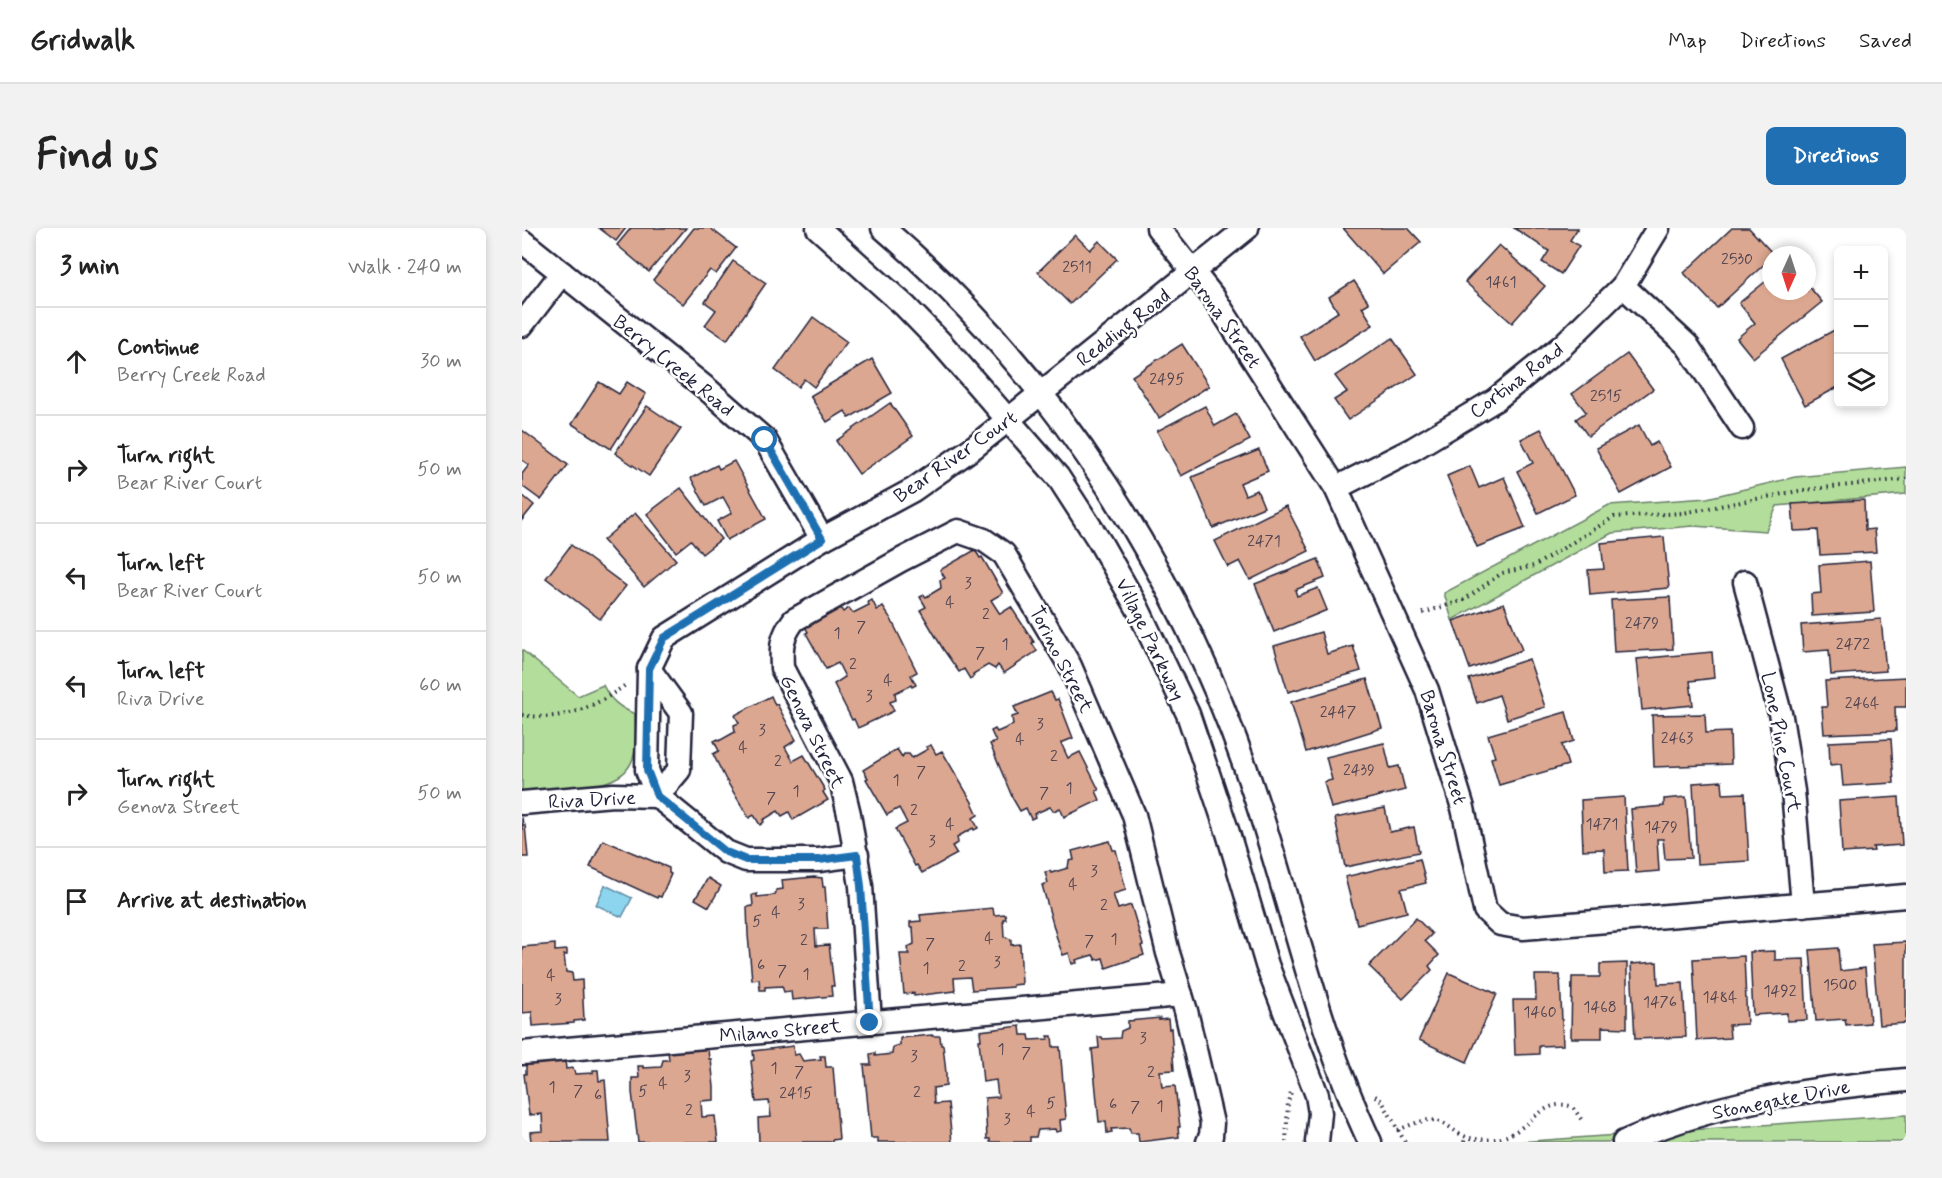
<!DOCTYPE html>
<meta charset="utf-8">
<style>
body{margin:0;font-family:Mynerve,sans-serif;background:#f2f2f2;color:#222}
.controls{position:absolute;right:18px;top:18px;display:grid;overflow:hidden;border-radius:9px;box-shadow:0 3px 9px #0003}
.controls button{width:54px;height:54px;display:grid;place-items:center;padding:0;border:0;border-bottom:2px solid #e0e0e0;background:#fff;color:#222;font:30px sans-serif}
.compass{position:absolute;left:1240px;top:18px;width:54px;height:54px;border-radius:50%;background:#fff;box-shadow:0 3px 9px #0003;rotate:183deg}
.stop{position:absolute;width:18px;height:18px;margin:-14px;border:4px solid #1f6fb2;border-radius:50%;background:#fff}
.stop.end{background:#1f6fb2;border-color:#fff;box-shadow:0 2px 6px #0008}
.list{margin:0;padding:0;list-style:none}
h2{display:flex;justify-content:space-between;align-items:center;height:78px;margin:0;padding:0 24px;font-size:26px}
h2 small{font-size:20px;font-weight:400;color:#767676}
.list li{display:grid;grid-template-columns:39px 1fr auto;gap:18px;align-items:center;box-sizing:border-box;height:108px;padding:0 24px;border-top:2px solid #e0e0e0}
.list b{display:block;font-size:22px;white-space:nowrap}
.list p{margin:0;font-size:20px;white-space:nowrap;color:#767676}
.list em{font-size:20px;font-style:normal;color:#767676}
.icon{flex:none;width:33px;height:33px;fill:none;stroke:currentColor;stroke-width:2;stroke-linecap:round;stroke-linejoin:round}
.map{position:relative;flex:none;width:1384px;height:914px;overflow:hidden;border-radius:9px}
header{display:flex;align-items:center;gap:36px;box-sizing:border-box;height:84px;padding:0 30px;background:#fff;border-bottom:2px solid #e0e0e0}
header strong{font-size:28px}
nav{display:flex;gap:33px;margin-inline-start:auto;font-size:21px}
.intro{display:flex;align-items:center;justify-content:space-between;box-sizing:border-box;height:144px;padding:0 36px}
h1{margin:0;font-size:42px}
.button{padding:15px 27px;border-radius:9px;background:#1f6fb2;color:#fff;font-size:21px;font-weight:700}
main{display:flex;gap:36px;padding:0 36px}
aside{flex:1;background:#fff;border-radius:9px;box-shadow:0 3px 9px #0003}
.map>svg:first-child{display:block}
</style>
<header>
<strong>Gridwalk</strong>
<nav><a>Map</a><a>Directions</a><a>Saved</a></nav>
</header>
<div class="intro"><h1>Find us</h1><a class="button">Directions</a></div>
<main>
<aside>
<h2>3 min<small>Walk · 240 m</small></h2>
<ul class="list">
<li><svg class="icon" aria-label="ahead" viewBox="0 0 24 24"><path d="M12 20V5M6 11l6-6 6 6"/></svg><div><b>Continue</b><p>Berry Creek Road</p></div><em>30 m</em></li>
<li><svg class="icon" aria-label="right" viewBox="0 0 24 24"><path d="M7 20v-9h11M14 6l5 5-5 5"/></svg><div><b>Turn right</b><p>Bear River Court</p></div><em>50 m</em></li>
<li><svg class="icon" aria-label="left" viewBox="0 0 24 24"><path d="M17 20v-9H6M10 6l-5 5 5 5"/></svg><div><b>Turn left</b><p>Bear River Court</p></div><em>50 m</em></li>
<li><svg class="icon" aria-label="left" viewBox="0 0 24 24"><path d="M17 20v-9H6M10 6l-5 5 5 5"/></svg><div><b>Turn left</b><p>Riva Drive</p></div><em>60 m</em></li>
<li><svg class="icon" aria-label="right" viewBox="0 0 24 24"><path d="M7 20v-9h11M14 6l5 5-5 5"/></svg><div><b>Turn right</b><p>Genova Street</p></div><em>50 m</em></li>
<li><svg class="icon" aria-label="arrive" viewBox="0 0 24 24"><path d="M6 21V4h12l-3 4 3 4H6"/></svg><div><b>Arrive at destination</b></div></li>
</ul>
</aside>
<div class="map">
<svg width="1384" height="914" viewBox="0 0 1384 914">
<rect width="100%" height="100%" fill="#fff"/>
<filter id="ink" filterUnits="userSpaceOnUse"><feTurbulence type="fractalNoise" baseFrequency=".0167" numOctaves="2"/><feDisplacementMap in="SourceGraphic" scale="12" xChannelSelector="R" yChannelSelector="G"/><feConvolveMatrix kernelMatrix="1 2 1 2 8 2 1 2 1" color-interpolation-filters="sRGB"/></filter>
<g filter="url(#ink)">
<!-- green -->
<g fill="#b2dd9a" stroke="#6a806a" stroke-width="1.5">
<polygon points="1384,239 1384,266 1255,278 1244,303 1171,298 1090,305 930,392 922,365 1087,277 1185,270 1273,249"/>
<path d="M0,422L56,468L81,457C88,472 98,480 113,486C113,503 117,526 106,540C89,564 28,561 0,563Z"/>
<polygon points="1384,887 1384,914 994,914"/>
</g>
<!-- water -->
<polygon fill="#8dd5ee" stroke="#628da6" stroke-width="1.5" points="83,657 110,670 100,689 74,677"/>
<!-- building -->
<g fill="#dca790" stroke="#22223b" stroke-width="1.5">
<polygon points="77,0 104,0 94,13"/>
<polygon points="109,0 164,0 127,44 95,17"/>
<polygon points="172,0 188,0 214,20 194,46 188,42 161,76 131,52"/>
<polygon points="821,0 886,0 899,14 861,46"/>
<polygon points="992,0 1056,0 1048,12 1057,18 1039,46 1020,34 1027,23"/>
<polygon points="1210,0 1227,0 1252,27 1249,27 1249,30 1195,80 1162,45"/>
<polygon points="553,7 568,22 577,13 595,31 548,76 516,44"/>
<polygon points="977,17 1023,58 990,95 943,54"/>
<polygon points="211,33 244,55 205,112 183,97 194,82 183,74"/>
<polygon points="1249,49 1249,63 1285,63 1285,56 1300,74 1231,130 1215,110 1233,95 1217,75"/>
<polygon points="832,53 847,75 840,79 851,97 793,133 778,108 816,84 807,69"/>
<polygon points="291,89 325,114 292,159 282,151 276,159 253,142"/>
<polygon points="1316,100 1316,159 1283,177 1259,131"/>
<polygon points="870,110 895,146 826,192 812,172 825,164 813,148"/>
<polygon points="660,116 687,158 637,190 610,148"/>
<polygon points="1105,126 1131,161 1066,208 1054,191 1064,184 1050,166"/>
<polygon points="350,131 370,165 327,190 323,183 305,194 288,168"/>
<polygon points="77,154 97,166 105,154 124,166 89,221 50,196"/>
<polygon points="368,175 391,208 337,246 314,213"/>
<polygon points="125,178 159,201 127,248 93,225"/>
<polygon points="683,178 693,198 714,186 728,212 659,248 635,203"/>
<polygon points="1117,197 1128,218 1135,214 1149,239 1099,266 1074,220"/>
<polygon points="1019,201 1053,267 1016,285 995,243 1011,235 999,211"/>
<polygon points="0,202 46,237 19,272 0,258 0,246 7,237 0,232"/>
<polygon points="737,222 746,243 718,255 723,267 735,262 742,279 691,300 670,249"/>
<polygon points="212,233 244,291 205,312 195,293 210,285 201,269 184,278 169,250 195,237 197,241"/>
<polygon points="948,238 957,260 982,249 1003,300 955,319 925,248"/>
<polygon points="159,260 199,311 180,326 169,312 154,324 125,286"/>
<polygon points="0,267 12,277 0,292"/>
<polygon points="1342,272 1343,302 1352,301 1354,324 1298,327 1296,302 1272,303 1270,276"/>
<polygon points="764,278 787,323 728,352 718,333 706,339 693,313"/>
<polygon points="113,285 154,332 122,359 81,312"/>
<polygon points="1142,309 1147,360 1068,367 1066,342 1082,341 1079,315"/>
<polygon points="49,317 104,358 78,391 24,350"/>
<polygon points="453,322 458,330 460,329 481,365 469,372 478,386 489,379 512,414 510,415 515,423 482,445 476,437 473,441 466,437 451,446 452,448 448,451 442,441 437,444 421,421 398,382 404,379 398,369 402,367 404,369 419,360 418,352 423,350 418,342"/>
<polygon points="796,331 803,350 773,362 775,368 796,360 805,382 752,404 733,356"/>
<polygon points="1348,333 1352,384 1290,388 1289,366 1299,365 1297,337"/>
<polygon points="1148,369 1151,421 1092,424 1089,372"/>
<polygon points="350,372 355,382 361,379 369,391 395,444 389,447 394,457 390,459 389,457 373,465 374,472 368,474 372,483 336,500 332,491 330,492 312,456 323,449 316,435 304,441 284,405 286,404 281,395 316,375 321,384 327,380 331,385 347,377 346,374"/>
<polygon points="982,375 1000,422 948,441 931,393"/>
<polygon points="1359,391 1364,443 1309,447 1307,422 1281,424 1279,397"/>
<polygon points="799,404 805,426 831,418 839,443 766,464 752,418"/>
<polygon points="1190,424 1192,450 1168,453 1171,477 1120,482 1115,431"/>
<polygon points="1007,431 1023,479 985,491 977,467 955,475 947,451"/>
<polygon points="1384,449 1384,479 1373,479 1374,503 1302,506 1300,479 1305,479 1303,453"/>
<polygon points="845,451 860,500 784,524 769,474"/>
<polygon points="529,464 533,472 536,471 551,510 539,515 546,530 558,524 577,562 574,563 578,572 542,589 538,580 532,583 528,579 512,586 513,589 509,591 504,580 498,583 491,571 468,516 474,514 469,503 473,501 475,504 491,497 490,489 496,487 492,479"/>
<polygon points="249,468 253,477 255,476 274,512 263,519 271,533 282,527 303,562 301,564 306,572 271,592 267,584 260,588 256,583 241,592 242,594 238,597 232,587 227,590 204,552 191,526 197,523 192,513 196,511 197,513 213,504 212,497 217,495 213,487"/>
<polygon points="1044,484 1052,513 1040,517 1046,537 977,557 969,530 973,529 966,507"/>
<polygon points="1183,486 1184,505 1208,504 1209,536 1132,539 1130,487"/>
<polygon points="1369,511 1372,555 1321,558 1319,536 1308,537 1307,514"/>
<polygon points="862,515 868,540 877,538 883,562 809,580 802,554 810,552 804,529"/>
<polygon points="409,517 414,526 420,523 450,574 456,587 451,590 456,600 452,602 451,600 435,609 436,615 430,618 435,626 400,645 395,637 393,638 373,601 385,595 377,580 365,587 344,551 346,550 341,542 375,521 380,529 382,526 387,526 390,530 406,521 404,519"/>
<polygon points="1200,553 1201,566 1223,565 1227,633 1175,636 1171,555"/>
<polygon points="1102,569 1106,643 1083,644 1082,621 1061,622 1059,572"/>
<polygon points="1164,569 1169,630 1143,631 1141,611 1135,611 1137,643 1114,645 1109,581 1142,578 1142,571"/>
<polygon points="1377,569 1380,617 1351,619 1352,623 1320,625 1317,573"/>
<polygon points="863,580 868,604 892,599 897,624 823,639 813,590"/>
<polygon points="0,589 1,597 3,597 6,629 0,629"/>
<polygon points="81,612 147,640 147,645 149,646 139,669 136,668 135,670 68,639"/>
<polygon points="588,613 591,622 594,622 604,662 591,666 596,681 609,677 621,717 619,718 622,727 584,740 581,730 574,732 571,727 554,732 555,735 550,736 547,725 541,727 536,714 520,657 526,655 523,644 528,643 529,645 546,640 547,633 552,632 550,623"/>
<polygon points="898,631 904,655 879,661 885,684 835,696 823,649"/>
<polygon points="292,649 300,650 301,659 303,659 306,701 293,701 294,718 307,717 312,758 309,758 310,768 270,772 269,763 262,764 260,758 243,759 243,762 238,762 237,751 230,752 226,707 225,679 231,678 230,667 235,666 235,669 253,667 254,662 261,661 260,652"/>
<polygon points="186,650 199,658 187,679 173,671"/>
<polygon points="471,680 472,687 483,686 484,691 481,691 482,709 489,711 489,717 498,716 500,756 491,757 491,759 450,762 448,749 432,750 433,763 392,768 392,765 382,766 378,726 387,726 386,719 392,716 391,699 388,699 388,694 399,693 398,687"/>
<polygon points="894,690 910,706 903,713 917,727 907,738 910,742 881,771 847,738"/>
<polygon points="1384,714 1384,795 1357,797 1350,716"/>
<polygon points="33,716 33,723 45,722 45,727 42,727 44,744 50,745 51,753 60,752 62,792 52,793 52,795 11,798 10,784 0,785 0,719"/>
<polygon points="1316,720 1318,743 1343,740 1348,795 1324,797 1323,791 1294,793 1288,722"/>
<polygon points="1253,723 1253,732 1282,731 1285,792 1265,793 1265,785 1231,787 1228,724"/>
<polygon points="1222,728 1225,796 1207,797 1208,810 1175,812 1171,731"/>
<polygon points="1135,734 1136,756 1161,755 1164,809 1113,811 1109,736"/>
<polygon points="1105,735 1105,800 1080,799 1080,810 1049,810 1050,749 1078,749 1078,736"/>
<polygon points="927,745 975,766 945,834 897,812"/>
<polygon points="1013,747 1038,747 1041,817 1017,818 1017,826 993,827 991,772 1014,772"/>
<polygon points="638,790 637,792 646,791 647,801 649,800 652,842 638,843 640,859 653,858 658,899 656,899 657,909 617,914 616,905 609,905 607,900 589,901 590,904 585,905 584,893 577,894 570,821 577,820 576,809 580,809 581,811 598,810 599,803 606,800 606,793"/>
<polygon points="498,798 499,807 507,807 508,812 526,811 526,808 530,808 531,819 538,819 544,891 538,892 539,903 534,904 533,901 516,902 514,909 508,909 508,914 468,914 468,911 465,911 463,870 476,869 474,852 461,854 457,812 459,812 458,803"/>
<polygon points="410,807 410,808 418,808 419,817 421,817 424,845 424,858 411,860 412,876 426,875 430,914 356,914 356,910 349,910 342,837 349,837 348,826 353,825 353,828 370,826 371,819 378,817 378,810"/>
<polygon points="271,818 272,827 277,826 281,833 299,831 298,828 303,828 304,839 311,839 317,911 310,912 310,914 237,914 236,890 249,889 247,873 234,874 229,833 232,832 231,823"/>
<polygon points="178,820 178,822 186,821 187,831 189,831 192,859 192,872 179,873 180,889 193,888 196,914 116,914 110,864 110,850 117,850 116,838 121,838 121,840 139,839 141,832 147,832 146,823"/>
<polygon points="43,832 44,841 51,840 53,846 71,845 71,842 76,842 77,853 83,852 88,914 9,914 8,904 21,903 20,886 7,887 2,846 4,846 4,836"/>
</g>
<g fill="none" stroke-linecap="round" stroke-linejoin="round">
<!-- minor casing -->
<g stroke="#22223b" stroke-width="27">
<g id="minor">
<polyline points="296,0 383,78 419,115 536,249 578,314 615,379 666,486 706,605 745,737 795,867 798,885 795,914"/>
<path d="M361,0C535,150 662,350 733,568C771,683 796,804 848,914"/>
<polyline points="636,0 692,70 814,260 905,462 941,580 963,682 978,696 1001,700 1384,668"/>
<polyline points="0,13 185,161 243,212 300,311"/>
<polyline points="1101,58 1165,117 1220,200"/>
<polyline points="0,97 40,45"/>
<polyline points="814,260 891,221 973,172 1040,118 1101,58 1136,0"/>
<polyline points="1223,354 1259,489 1271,563 1281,677"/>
<polyline points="127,441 159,485 157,542 135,568"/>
<polyline points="135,568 125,542 127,441 142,410 300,311 391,262 452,219 725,0"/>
<polyline points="0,575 91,567 135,568 204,624 224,632 297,632 335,627"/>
<path d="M348,794L339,658L327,586L319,553L260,440C259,419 259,409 272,392L379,332L436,303L462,312L482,326L548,438L612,587L646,725L664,783L690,895L689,908L686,914"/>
<polyline points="0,825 659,767"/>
<path d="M1102,914C1191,875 1288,860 1384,852"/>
</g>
</g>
<!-- path -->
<g stroke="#22223b" stroke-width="4" stroke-dasharray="1.5 4.5" stroke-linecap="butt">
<polyline points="901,385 942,372 980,345 1012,338 1092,289 1161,285 1282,262 1384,251"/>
<path d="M0,487C40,494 73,479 105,456"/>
<polyline points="853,868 860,873 883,914"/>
<path d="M876,902C886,898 896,893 907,892C922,892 928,901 940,907C950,912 963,912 973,911C1007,907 1018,867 1051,879L1061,894"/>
<polyline points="764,914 766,874 769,864"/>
<polyline points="942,914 943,908"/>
</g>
<!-- minor -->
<use href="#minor" stroke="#fff" stroke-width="22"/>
</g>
</g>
<g fill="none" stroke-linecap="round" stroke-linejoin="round" filter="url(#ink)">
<!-- route -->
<polyline stroke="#1f6fb2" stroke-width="8" points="243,212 300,311 142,410 127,441 125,542 135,568 204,624 224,632 297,632 335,627 339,658 348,795"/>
</g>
<g text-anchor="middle" stroke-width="5" stroke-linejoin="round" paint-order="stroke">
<!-- number labels -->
<g font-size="16" fill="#504350">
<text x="1215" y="36">2530</text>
<text x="555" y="44">2511</text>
<text x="979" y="59">1461</text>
<text x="645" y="156">2495</text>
<text x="1084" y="173">2515</text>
<text x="742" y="318">2471</text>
<text x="446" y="360">3</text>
<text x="428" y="379">4</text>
<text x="464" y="391">2</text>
<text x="1120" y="400">2479</text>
<text x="339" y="404">7</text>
<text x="315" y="410">1</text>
<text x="483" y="421">1</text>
<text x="1331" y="421">2472</text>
<text x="458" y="430">7</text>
<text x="331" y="441">2</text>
<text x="366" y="457">4</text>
<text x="347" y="473">3</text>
<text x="1340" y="480">2464</text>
<text x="816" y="489">2447</text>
<text x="518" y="501">3</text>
<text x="240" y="507">3</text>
<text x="1155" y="515">2463</text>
<text x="498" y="516">4</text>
<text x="221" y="524">4</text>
<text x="532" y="533">2</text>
<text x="256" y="538">2</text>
<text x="837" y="547">2439</text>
<text x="399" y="549">7</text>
<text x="374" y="557">1</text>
<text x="547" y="565">1</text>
<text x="274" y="568">1</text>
<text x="522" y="570">7</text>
<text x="249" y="575">7</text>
<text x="392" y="587">2</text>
<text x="428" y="601">4</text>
<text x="1080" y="601">1471</text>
<text x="1139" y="604">1479</text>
<text x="410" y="618">3</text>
<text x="572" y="648">3</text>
<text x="551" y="661">4</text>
<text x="279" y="681">3</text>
<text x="582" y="682">2</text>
<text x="254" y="689">4</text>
<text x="235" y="698">5</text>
<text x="467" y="715">4</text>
<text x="592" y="716">1</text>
<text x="282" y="717">2</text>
<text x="567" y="718">7</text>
<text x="408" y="721">7</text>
<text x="475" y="739">3</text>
<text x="239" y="742">6</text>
<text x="440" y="743">2</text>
<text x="404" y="745">1</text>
<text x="260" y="748">7</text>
<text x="284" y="751">1</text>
<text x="29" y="752">4</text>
<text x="1318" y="762">1500</text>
<text x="1258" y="768">1492</text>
<text x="1198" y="774">1484</text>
<text x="36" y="776">3</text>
<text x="1138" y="779">1476</text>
<text x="1078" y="784">1468</text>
<text x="1018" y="789">1460</text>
<text x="621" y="815">3</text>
<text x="479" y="826">1</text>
<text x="504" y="830">7</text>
<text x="392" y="833">3</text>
<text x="252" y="845">1</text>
<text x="277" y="849">7</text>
<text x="629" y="849">2</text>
<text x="165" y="853">3</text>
<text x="141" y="860">4</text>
<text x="30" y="864">1</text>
<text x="56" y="868">7</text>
<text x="121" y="868">5</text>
<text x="395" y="869">2</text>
<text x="274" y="870">2415</text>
<text x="76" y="872">6</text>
<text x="529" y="880">5</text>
<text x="591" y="881">6</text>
<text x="638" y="883">1</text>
<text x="613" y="884">7</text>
<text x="167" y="887">2</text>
<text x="509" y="888">4</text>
<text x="485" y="896">3</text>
</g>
<!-- street labels -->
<g font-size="20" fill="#22223b" stroke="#fff">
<text transform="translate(701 89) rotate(55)" y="7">Barona Street</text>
<text transform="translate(601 99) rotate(-38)" y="7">Redding Road</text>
<text transform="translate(152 137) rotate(39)" y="7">Berry Creek Road</text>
<text transform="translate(994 152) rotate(-37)" y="7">Cortina Road</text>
<text transform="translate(433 228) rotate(-35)" y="7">Bear River Court</text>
<text transform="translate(629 411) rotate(64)" y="7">Village Parkway</text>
<text transform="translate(540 431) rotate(63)" y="7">Torino Street</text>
<text transform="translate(291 503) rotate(64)" y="7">Genova Street</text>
<text transform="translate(1260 514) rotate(79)" y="7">Lone Pine Court</text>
<text transform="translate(922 519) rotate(73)" y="7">Barona Street</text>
<text transform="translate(70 571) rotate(-3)" y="7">Riva Drive</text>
<text transform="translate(258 802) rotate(-5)" y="7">Milano Street</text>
<text transform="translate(1259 871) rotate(-11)" y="7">Stonegate Drive</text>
</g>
</g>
</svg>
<div class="controls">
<button>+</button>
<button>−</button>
<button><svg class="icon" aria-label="layers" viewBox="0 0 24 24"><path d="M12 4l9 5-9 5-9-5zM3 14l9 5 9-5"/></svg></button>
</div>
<svg class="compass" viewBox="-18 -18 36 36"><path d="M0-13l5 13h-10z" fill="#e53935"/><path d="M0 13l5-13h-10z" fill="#767676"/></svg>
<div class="stop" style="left:243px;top:212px"></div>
<div class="stop end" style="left:348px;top:795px"></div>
</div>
</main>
